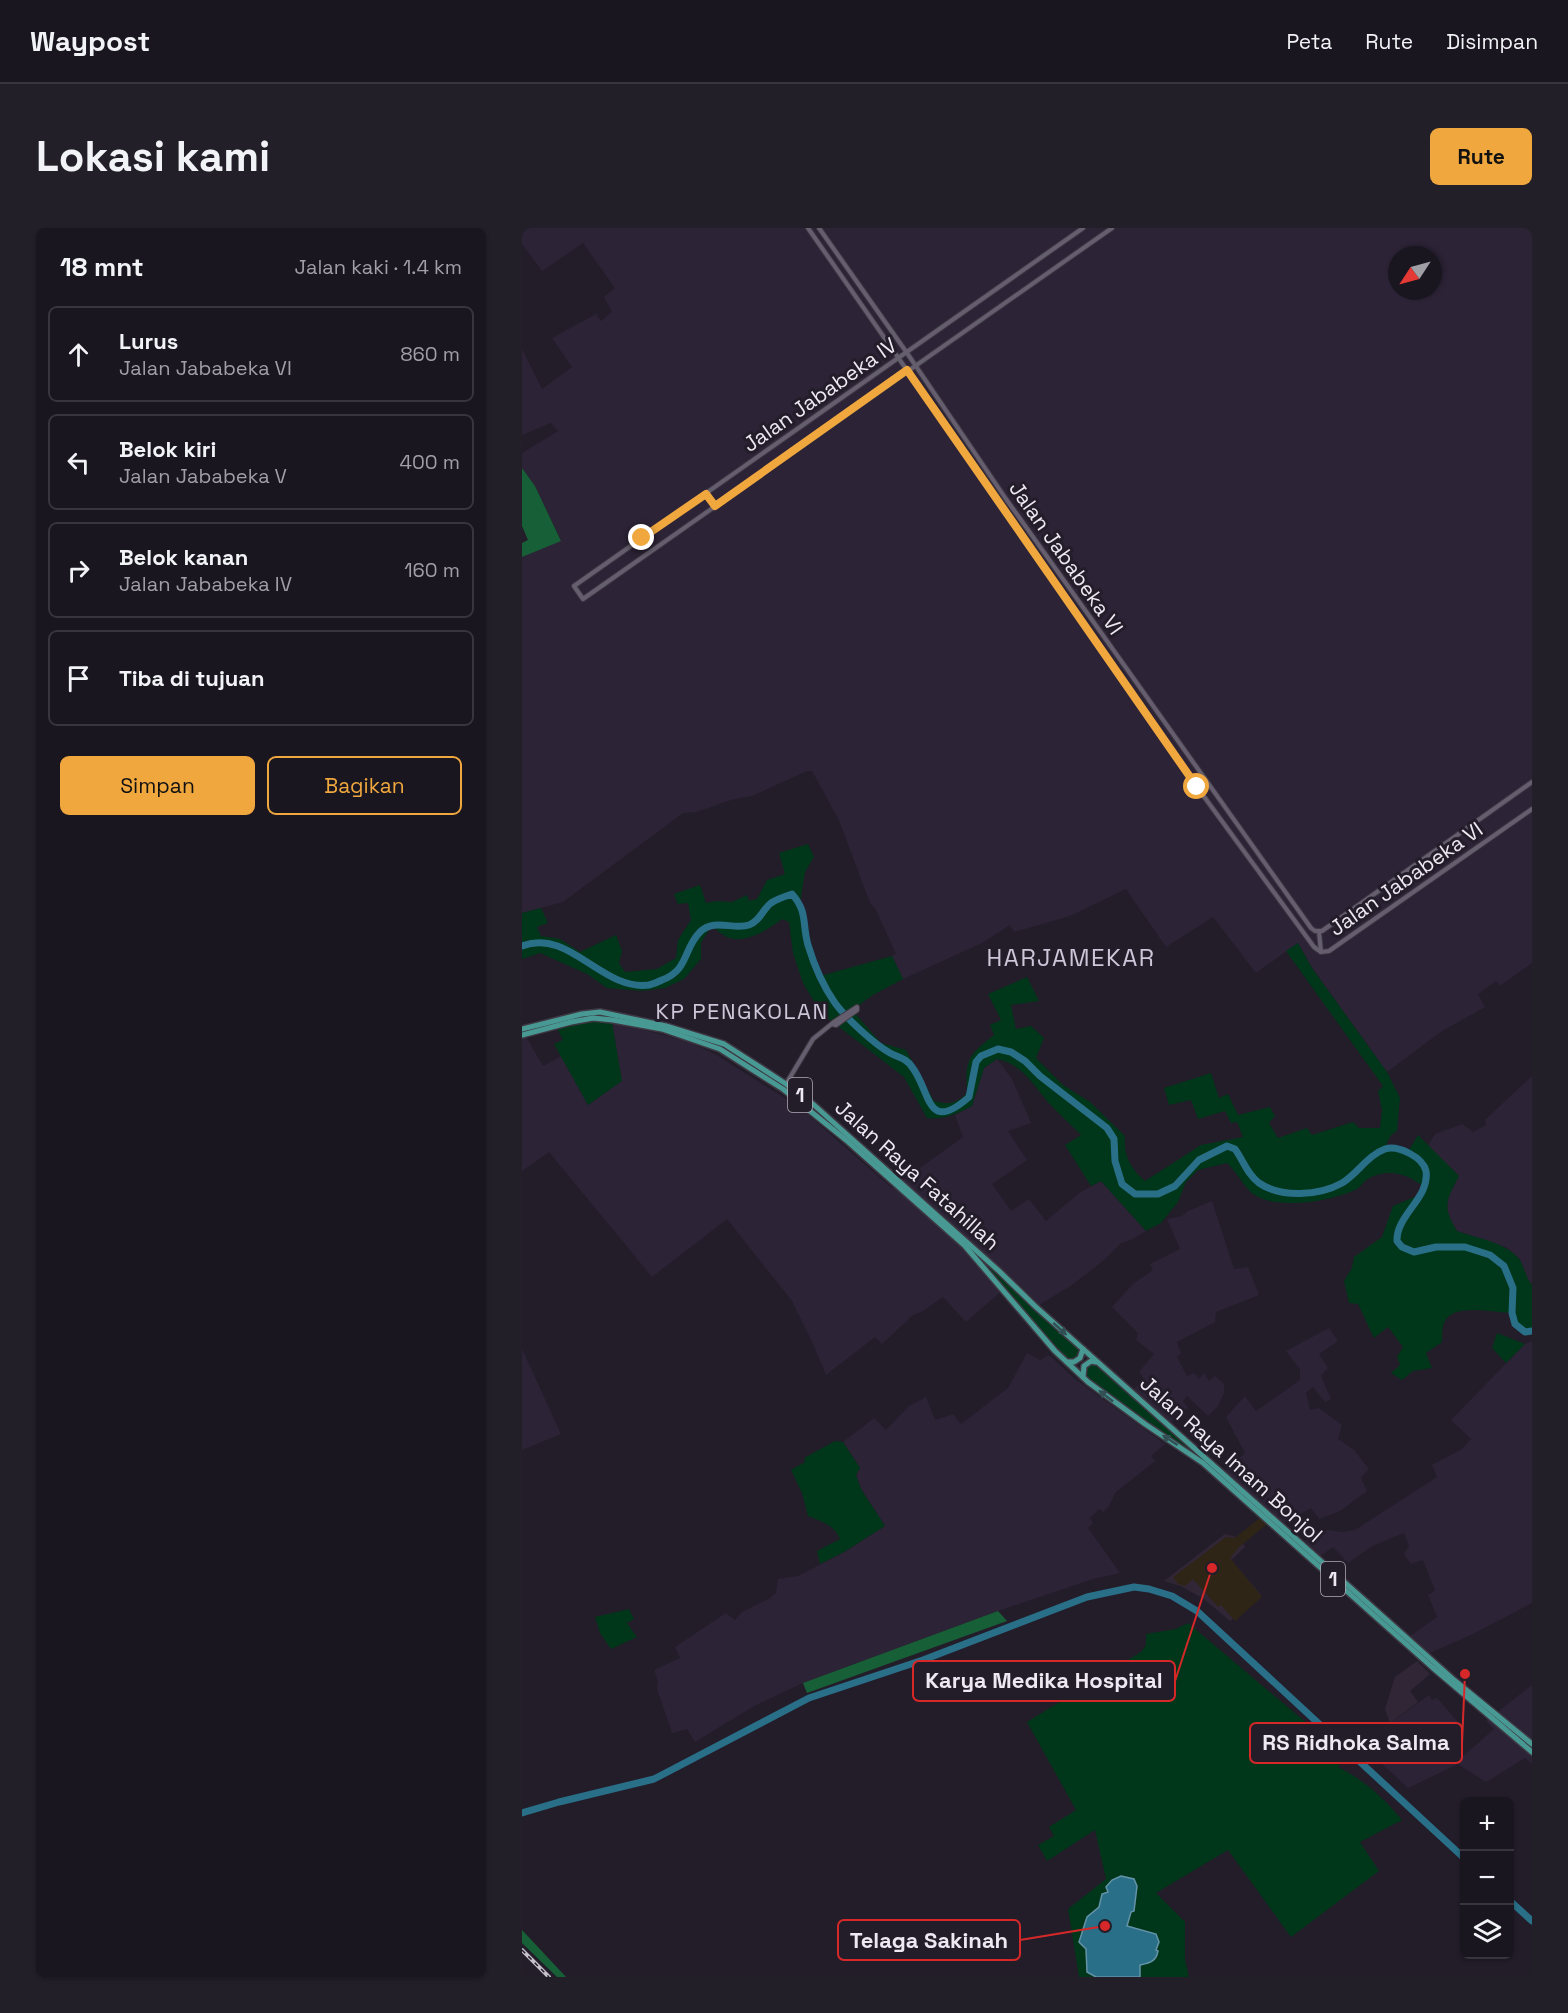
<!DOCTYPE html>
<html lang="id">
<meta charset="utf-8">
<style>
body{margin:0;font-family:"Space Grotesk",sans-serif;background:#231f29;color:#f1f3f6}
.controls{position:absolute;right:18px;bottom:18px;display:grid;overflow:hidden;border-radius:9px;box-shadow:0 2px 4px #0004}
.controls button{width:54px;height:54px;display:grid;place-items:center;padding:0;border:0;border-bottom:2px solid #38353e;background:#1a1620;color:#f1f3f6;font:30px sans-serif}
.compass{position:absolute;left:866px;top:18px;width:54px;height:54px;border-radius:50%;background:#1a1620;box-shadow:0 2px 4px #0004;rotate:234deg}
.stop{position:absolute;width:18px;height:18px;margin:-14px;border:4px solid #efa73e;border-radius:50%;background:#fff}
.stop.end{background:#efa73e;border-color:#fff;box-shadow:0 2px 6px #0008}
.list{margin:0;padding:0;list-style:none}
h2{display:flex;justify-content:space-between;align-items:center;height:78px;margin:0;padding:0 24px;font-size:26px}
h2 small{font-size:20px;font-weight:400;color:#9f9fa5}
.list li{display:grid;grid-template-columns:39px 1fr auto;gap:18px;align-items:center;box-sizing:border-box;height:96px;margin:0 12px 12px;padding:0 12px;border:2px solid #38353e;border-radius:9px}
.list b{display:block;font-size:22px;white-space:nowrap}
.list p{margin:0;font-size:20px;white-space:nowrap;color:#9f9fa5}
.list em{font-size:20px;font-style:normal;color:#9f9fa5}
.actions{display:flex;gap:12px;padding:18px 24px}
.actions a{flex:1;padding:14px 0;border:2px solid #efa73e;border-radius:9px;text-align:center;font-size:21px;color:#efa73e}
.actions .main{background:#efa73e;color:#111}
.icon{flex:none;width:33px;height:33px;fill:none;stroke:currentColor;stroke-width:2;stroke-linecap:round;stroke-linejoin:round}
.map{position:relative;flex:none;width:1010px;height:1749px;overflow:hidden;border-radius:9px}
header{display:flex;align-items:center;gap:36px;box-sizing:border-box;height:84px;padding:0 30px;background:#1a1620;border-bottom:2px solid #38353e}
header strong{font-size:28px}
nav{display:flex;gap:33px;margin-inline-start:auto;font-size:21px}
.intro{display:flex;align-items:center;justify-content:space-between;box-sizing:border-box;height:144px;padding:0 36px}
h1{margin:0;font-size:42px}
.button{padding:15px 27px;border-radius:9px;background:#efa73e;color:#111;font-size:21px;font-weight:700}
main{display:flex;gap:36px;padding:0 36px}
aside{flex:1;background:#1a1620;border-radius:9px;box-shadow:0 2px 4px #0004}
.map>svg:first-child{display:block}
</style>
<header>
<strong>Waypost</strong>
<nav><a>Peta</a><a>Rute</a><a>Disimpan</a></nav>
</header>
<div class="intro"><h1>Lokasi kami</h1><a class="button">Rute</a></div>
<main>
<aside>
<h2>18 mnt<small>Jalan kaki · 1.4 km</small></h2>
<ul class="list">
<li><svg class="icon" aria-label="ahead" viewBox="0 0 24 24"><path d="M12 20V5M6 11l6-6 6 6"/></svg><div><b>Lurus</b><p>Jalan Jababeka VI</p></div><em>860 m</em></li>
<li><svg class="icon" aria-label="left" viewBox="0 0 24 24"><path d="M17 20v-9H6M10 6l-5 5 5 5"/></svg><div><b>Belok kiri</b><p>Jalan Jababeka V</p></div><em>400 m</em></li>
<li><svg class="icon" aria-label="right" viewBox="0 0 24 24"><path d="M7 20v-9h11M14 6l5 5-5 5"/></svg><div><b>Belok kanan</b><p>Jalan Jababeka IV</p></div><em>160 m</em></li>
<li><svg class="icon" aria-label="arrive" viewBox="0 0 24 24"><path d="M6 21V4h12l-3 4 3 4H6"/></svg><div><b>Tiba di tujuan</b></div></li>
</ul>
<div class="actions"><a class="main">Simpan</a><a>Bagikan</a></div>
</aside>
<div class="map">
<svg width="1010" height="1749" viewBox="0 0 1010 1749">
<rect width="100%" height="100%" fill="#231d2a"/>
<!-- commercial -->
<g fill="#312635">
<polygon points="703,1306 718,1310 723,1319 709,1332 739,1367 708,1393 682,1371 659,1358 642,1353"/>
<polygon points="895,1433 908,1446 888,1463 896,1474 868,1495 863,1481 873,1449"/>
</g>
<!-- built -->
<g fill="#2c2336" fill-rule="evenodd">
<path d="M0,0H1010V735L978,758L974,753L956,766L963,779L920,803L865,844L790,740L776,715L734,745L691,689L644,719L604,661L548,688L492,704L488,697L460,715L381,751L370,728L374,726L354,682L348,675L317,592L290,543H285L230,568L212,571L174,584L161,585L41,674L0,685V329L39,312L13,258L0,240V225L36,203L29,195L0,207V121L20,161L50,139L30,110L74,86L79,93L90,84L82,69L93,60L61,15L20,43L0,16ZM875,27H911V63H875Z"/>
<polygon points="90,794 165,813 193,826 277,879 370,960 441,909 433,887 450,878 462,840 475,831 490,851 509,895 486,903 505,932 470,956 489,983 507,971 524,993 557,965 579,953 624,1003 609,1012 599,1015 581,1033 550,1057 517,1077 491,1053 444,1094 421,1069 401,1083 391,1087 360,1116 353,1109 304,1147 292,1118 270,1073 205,991 130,1049 27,924 0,943 0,808 3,807 21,838 39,828 66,877 99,853"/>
<polygon points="1010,848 1010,1057 1004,1050 998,1031 984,1019 935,1003 925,986 926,969 937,948 906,918 913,906 940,896 951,904 964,897 963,892"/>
<polygon points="690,973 712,1041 726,1039 737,1067 694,1084 693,1094 655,1114 659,1125 655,1129 665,1148 672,1145 677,1151 682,1145 687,1153 693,1148 702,1156 702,1165 696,1178 686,1188 665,1168 661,1173 666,1180 649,1194 612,1161 622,1151 617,1144 632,1126 614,1112 616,1105 590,1079 611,1056 631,1042 628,1036 658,1021 645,991 660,988 666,983"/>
<polygon points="807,1100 816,1113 797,1126 806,1140 799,1148 809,1171 803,1174 791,1159 784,1165 788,1182 797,1180 820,1197 816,1211 832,1222 847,1241 839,1250 845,1263 818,1283 797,1291 789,1280 761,1296 703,1243 723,1225 704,1189 723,1168 734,1183 778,1152 778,1141 764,1123"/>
<polygon points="1010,1113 1010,1375 951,1406 908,1425 888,1408 915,1389 906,1367 913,1362 901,1332 889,1336 882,1326 887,1318 882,1305 850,1318 826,1335 811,1319 797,1329 783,1313 805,1302 820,1304 833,1302 915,1249 910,1237 940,1221 949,1211 929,1192 1003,1116"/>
<polygon points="0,1121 39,1206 0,1222"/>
<polygon points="505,1125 518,1132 527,1127 553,1151 643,1216 629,1228 633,1233 593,1265 587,1278 581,1284 577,1281 568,1290 571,1295 566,1300 598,1345 571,1351 476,1383 281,1455 234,1477 173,1514 165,1501 150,1505 135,1461 136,1453 132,1442 158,1430 153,1419 204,1385 213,1392 220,1384 248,1370 254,1365 256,1351 276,1348 322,1324 363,1298 339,1261 334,1246 338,1240 321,1214 352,1190 364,1202 387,1178 404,1169 413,1192 431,1186 439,1196 486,1160"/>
<polygon points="1010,1457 1010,1536 1003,1530 964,1554 936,1536 886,1560 857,1533 864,1524 868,1528 880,1519 876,1513 879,1507 868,1495 907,1467 910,1472 915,1470 937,1495 926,1509 927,1514 924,1519 939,1530 972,1501 964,1493"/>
</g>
<!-- medical -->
<polygon fill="#2f2516" points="739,1289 745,1296 717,1319 708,1330 740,1369 713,1393 699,1377 696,1379 671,1351 663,1358 656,1356 651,1349 704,1309 713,1310"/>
<!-- green -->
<g fill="#003619">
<path d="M286,616L292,629L283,644L278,675L283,692L286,715L298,748L370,728L381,751L351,767L330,782L359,815L384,822L412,873C427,877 434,876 445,865C443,831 446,828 472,807L468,797L479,792L466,766L505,749L517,773L489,777L494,801L509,798L522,810L514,830L541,857L568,874L603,908C601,927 609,941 623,953L679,917L721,909L715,894L709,895L703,883L676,891L669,872L647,877L642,860L689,845L697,870L706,866L716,887L748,879L753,888L747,895L756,910L785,900L790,907L831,894L837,900H858L860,882L856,863L861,858L764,723L776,715L790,740L865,844L878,870L875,903L869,907L862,921L874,920L885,925L896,907L937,948C924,973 920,978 935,1003C954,1010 984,1014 997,1031C1003,1039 1003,1049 1010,1057V1103L1003,1104L993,1096L990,1085C972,1085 931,1074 922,1095C920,1100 920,1109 920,1114L904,1125L910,1140L891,1143L880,1152L869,1145L878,1137L875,1129L881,1119L866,1099L852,1110L836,1076L827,1075L822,1053L830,1040L832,1029L860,1009L871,978L897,967L902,959C885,946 868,940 847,950C842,953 839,959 833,962C809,973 755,983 731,966C723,960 714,943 705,935L676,942L664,954L656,974L639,995L624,1003L579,953L569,958L543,917L559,907C547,895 536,885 525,873C511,856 498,835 475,831L462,840L450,878C435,886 422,892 405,890L382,849L299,785L281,755L271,725L267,694L260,691C247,701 223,717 205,709C200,707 194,701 189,698L179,715V731L162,751L143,760L120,763L85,760L65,746L18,725L0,731V685L19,680L26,695L15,699L19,708L38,711L58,724L94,707L100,723L97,735L103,744L135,741L154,730L156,712L169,692L166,675L156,676L152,666L178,657L184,675L195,673L210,674L225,667L227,673L235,671L245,652L263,646L257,625Z"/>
<polygon points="63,794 90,794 100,853 66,877 32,816 41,812 35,800"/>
<polygon points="385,961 561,1121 560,1127 545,1134 448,1024"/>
<polygon points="975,1105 1003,1116 984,1135 970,1120"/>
<polygon points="573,1133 714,1257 566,1154 561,1141"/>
<path d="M313,1213L321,1214L338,1240L334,1247L339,1261L363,1298L322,1324L298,1336L295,1323L318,1311C312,1297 299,1293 286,1288L280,1265L269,1242L283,1234L282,1230Z"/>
<polygon points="107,1381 112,1391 105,1395 115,1409 89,1421 78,1405 73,1389"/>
<path d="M666,1395L825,1529L816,1539C842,1552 862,1570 880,1592L838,1614L857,1643L769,1709L706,1622L634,1665L663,1694V1732L667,1749H557L546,1681L584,1651L573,1602L525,1633L516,1617L532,1608L527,1599L554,1582L505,1494L619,1424L624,1417V1406L654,1401Z"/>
</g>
<!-- forest -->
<g fill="#176037">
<polygon points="0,240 13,258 39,313 0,329 0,315 6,312 0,298"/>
<polygon points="476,1383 485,1393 285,1465 281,1455"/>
<polygon points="0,1702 44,1749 35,1749 0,1715"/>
</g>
<!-- water -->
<path fill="#296f88" stroke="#6493a8" stroke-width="1.5" d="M599,1648L612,1651L615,1658L612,1683L609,1684L605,1698L634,1706L637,1714L634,1722L636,1723C634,1734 627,1735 618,1737V1749H574L565,1744L564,1721L557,1714L565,1689L577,1679L580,1666L586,1664L584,1659L590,1652Z"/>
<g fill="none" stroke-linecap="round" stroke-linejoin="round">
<!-- river -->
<g stroke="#296f88" stroke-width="7">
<path d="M0,718C48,700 79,763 127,757C131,756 136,754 140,752C167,742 161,721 178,704C192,690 211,702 227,697C238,693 241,681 249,675C255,671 264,668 270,666C286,684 280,696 286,717C292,737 301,758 313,775C324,790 352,816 368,825C377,830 384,830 390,839C409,863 404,907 447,869L454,834L459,828L476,821L489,824L503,833L518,848L585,900L592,911L593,933L600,956L613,966H636L653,958L677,932L705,918L713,921C721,932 725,946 737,955C759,970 797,968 820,955C835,946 846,927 863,921C876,917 901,929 904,943C908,970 874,987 875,1013L880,1019L892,1024L914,1019H943L968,1027L982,1038L991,1060L990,1085L993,1096L1003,1104L1010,1103"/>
<polyline points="0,1585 37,1574 132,1551 287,1470 401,1432 565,1369 612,1359 627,1361 650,1368 675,1383 942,1630"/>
<polyline points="987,1672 1010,1693"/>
</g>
<!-- tertiary casing -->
<g stroke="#3e3843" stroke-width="6">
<g id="tertiary">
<polyline points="286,0 675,559 792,719 799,724 807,723 1010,581"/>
<polyline points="297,0 385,125 484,271 789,700 793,703 800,703 1010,554"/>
<polyline points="561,0 52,358 61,371 590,0"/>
<polyline points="184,266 193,278"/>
<polyline points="797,704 799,724"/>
<polyline points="264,856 291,811 312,794 335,779 335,782 314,797 310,796"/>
</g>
</g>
<!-- trunk casing -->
<g stroke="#3e3843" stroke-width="8">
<g id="trunk">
<polyline points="0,801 60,786 78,784 144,798 202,816 264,856 292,877 477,1043 514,1079 932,1452 1010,1516"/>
<polyline points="0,807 49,794 71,790 91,792 140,801 198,821 261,861 324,912 443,1018 533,1123 566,1154 623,1196 681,1235 910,1439 1010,1524"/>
<polyline points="545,1134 552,1134 558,1130 561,1121"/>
<polyline points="561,1149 562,1138 569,1133 574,1134"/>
</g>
</g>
<!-- tertiary -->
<use href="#tertiary" stroke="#655e6e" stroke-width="4"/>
<!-- trunk -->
<use href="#trunk" stroke="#489993" stroke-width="5"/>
<!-- rail casing -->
<g stroke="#c5c0ca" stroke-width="4">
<polyline id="rail" points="0,1722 27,1749"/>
</g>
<!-- rail -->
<use href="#rail" stroke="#231d2a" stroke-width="1.5" stroke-dasharray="4.5" stroke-linecap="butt"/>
</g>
<!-- one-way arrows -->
<defs><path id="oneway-solid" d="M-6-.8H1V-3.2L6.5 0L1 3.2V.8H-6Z" transform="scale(1.5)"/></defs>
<g fill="#324f54">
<use href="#oneway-solid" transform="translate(538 1101) rotate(42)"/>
<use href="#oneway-solid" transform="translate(584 1168) rotate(-142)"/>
<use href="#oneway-solid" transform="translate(648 1212) rotate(-147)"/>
</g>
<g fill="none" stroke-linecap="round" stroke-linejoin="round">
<!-- route -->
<polyline stroke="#efa73e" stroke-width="8" points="120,310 184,266 193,278 385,142 675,559"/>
</g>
<g text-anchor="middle" stroke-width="6" stroke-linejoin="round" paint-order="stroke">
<!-- shield labels -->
<g fill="#231d2a" stroke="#b0abb6" stroke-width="1.5">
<rect x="266" y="850" width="24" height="34" rx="4.5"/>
<rect x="799" y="1334" width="24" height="34" rx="4.5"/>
</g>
<g font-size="20" font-weight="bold" fill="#ede8f2">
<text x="278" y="874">1</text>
<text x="811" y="1358">1</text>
</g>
<!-- street labels -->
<g font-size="21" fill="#ede8f2" stroke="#231d2a">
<text transform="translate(298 167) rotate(-35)" y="7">Jalan Jababeka IV</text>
<text transform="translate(544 330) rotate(55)" y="7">Jalan Jababeka VI</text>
<text transform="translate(884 651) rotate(-35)" y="7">Jalan Jababeka VI</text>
<text transform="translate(395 947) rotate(42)" y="7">Jalan Raya Fatahillah</text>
<text transform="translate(709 1231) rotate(42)" y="7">Jalan Raya Imam Bonjol</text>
</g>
<!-- neighbourhood labels -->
<g font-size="22" letter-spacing="1.5" fill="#cdc5d8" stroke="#231d2a">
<text x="220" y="791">KP PENGKOLAN</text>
</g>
<!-- quarter labels -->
<g font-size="24" letter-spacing="1.5" fill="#cdc5d8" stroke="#231d2a">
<text x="549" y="738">HARJAMEKAR</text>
</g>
</g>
<!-- callouts -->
<path fill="none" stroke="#d62828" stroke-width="2" d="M690 1340L653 1453M943 1446L940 1515M583 1698L498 1712"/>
<g fill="#d62828" stroke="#231d2a" stroke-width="2">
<circle cx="690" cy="1340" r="6"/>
<circle cx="943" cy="1446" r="6"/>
<circle cx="583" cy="1698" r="6"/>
</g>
<g fill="#231d2a" stroke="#d62828" stroke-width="2">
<rect x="391" y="1433" width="262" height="40" rx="6"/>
<rect x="728" y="1495" width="212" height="40" rx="6"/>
<rect x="316" y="1692" width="182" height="40" rx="6"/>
</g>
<g font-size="22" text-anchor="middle" font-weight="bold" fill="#ede8f2">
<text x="522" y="1460">Karya Medika Hospital</text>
<text x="834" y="1522">RS Ridhoka Salma</text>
<text x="407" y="1720">Telaga Sakinah</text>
</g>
</svg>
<div class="controls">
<button>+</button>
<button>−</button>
<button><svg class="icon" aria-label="layers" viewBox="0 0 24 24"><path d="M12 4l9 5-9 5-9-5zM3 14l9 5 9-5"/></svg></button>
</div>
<svg class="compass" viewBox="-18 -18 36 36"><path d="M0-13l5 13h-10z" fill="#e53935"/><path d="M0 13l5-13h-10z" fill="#9f9fa5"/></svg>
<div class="stop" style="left:675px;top:559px"></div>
<div class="stop end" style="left:120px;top:310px"></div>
</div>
</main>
